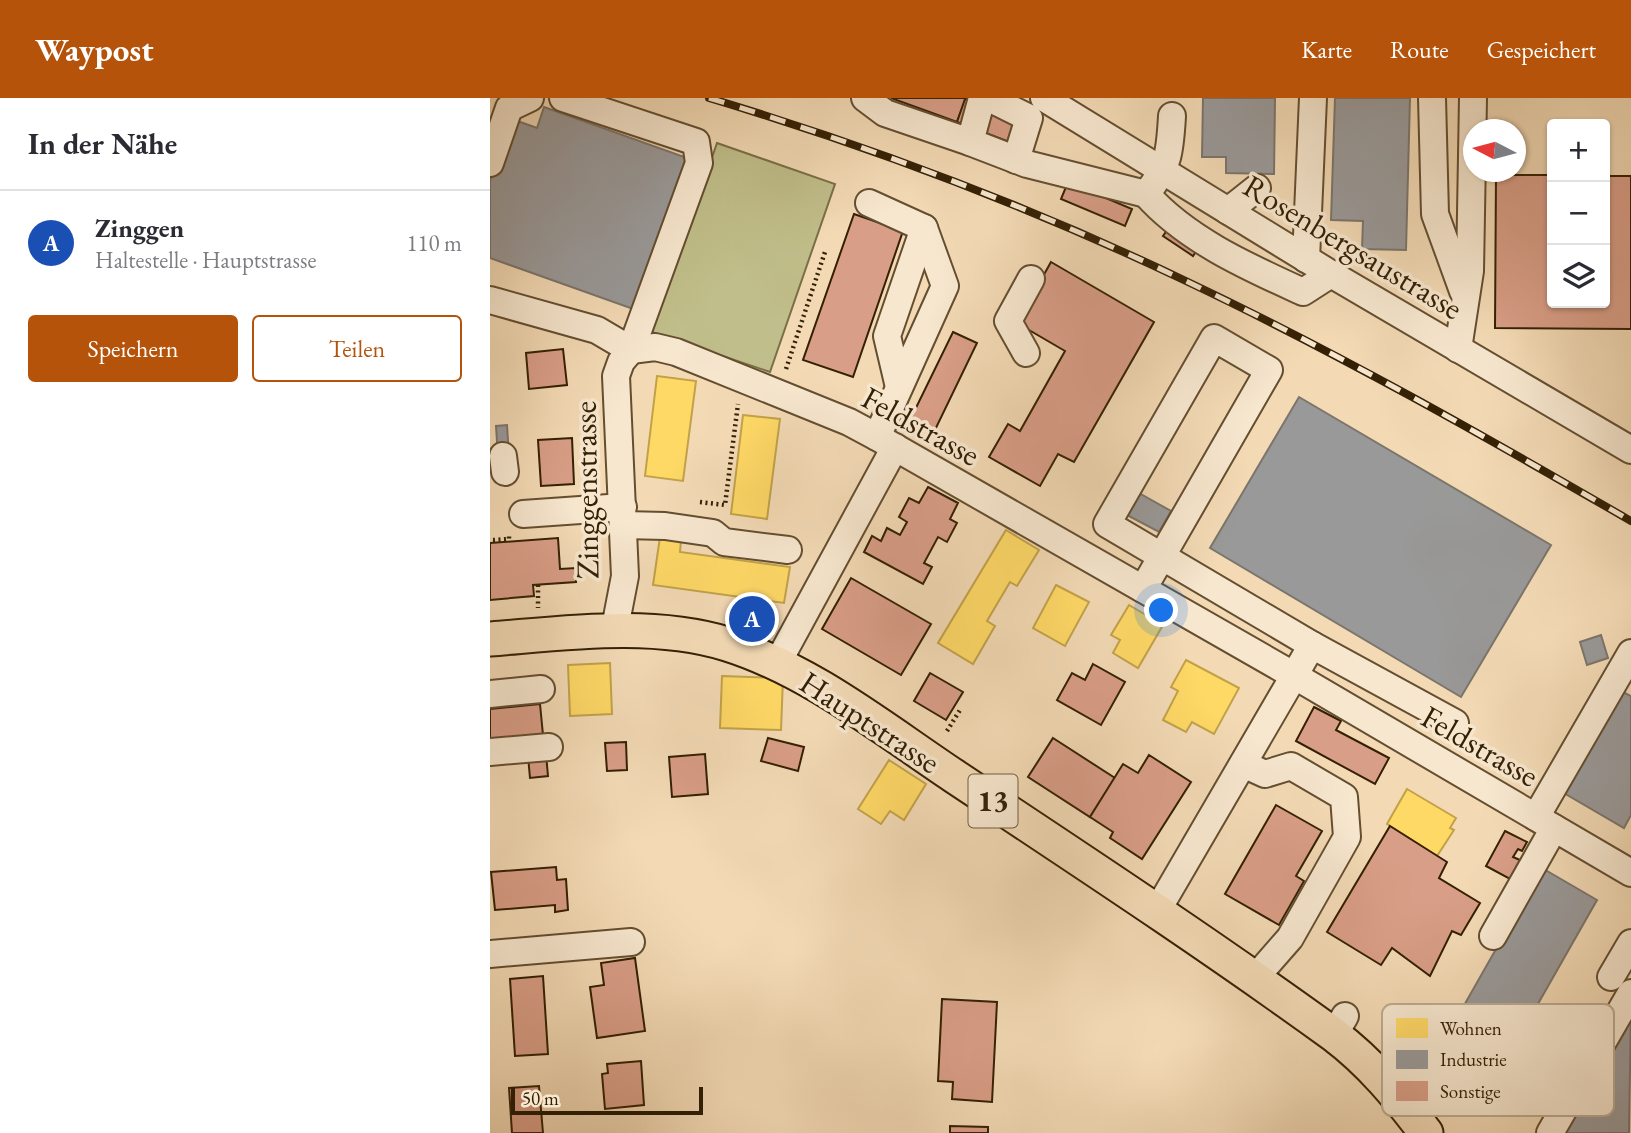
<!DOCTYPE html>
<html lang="de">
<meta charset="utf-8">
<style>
body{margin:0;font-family:"EB Garamond",serif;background:#f2f2f3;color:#2b2b33}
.controls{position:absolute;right:21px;top:21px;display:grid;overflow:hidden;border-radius:7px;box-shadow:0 2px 5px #0004}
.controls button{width:63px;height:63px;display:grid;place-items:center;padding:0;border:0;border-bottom:2px solid #e1e1e2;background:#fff;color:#2b2b33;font:35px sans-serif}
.compass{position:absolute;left:973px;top:21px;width:63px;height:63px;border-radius:50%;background:#fff;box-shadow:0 2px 5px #0004;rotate:276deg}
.scale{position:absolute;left:21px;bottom:18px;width:192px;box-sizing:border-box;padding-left:7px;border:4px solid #342004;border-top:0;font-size:19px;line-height:24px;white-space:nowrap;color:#342004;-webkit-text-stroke:5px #f7e7cf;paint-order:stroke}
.you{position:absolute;left:672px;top:513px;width:24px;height:24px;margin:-18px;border:5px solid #fff;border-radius:50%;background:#1a73e8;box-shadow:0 0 0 10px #1a73e833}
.badge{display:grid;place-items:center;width:46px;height:46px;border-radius:50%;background:#b45309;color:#fff;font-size:23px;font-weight:700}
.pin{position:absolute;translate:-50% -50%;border:4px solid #fff;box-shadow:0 2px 7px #0006}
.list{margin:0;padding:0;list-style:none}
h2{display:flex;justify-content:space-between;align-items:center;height:91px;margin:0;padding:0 28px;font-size:30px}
h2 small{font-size:23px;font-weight:400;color:#7c7c81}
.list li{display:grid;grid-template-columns:46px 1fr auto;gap:21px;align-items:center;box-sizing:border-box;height:105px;padding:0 28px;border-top:2px solid #e1e1e2}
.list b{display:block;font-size:26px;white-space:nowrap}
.list p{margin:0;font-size:23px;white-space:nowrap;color:#7c7c81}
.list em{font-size:23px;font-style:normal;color:#7c7c81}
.actions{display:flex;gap:14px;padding:21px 28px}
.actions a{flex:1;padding:16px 0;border:2px solid #b45309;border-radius:7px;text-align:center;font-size:24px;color:#b45309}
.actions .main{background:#b45309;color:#fff}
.icon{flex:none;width:38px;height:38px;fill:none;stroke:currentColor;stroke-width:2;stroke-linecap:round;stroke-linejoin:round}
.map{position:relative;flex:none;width:1141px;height:1035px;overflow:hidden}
header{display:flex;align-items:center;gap:42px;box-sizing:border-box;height:98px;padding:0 35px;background:#b45309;color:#fff}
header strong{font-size:33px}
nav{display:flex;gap:38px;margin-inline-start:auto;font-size:24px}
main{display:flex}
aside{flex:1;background:#fff}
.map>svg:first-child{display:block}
</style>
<header>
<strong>Waypost</strong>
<nav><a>Karte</a><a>Route</a><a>Gespeichert</a></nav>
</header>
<main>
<aside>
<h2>In der Nähe<small></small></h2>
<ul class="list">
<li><span class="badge" style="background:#1a4fb4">A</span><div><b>Zinggen</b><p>Haltestelle · Hauptstrasse</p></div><em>110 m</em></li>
</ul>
<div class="actions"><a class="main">Speichern</a><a>Teilen</a></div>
</aside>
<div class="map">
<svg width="1141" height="1035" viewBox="0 0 1141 1035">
<rect width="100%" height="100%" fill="#f3dab5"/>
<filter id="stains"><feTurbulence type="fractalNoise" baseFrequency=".00286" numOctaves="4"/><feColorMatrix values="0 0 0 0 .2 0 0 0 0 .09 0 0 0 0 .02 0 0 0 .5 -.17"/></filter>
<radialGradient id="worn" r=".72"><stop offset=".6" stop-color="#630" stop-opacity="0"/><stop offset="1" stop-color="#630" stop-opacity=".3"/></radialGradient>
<!-- green -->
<polygon fill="#c0be8a" stroke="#7a6f47" stroke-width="2" points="227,45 345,86 280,274 162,234"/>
<!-- homes -->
<g fill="#ffd966" stroke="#c2a249" stroke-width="2">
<polygon points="167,278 206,283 193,383 155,378"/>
<polygon points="253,317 290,321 277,421 241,416"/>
<polygon points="516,432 549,452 527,488 520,484 497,523 505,528 483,566 448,545"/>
<polygon points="170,439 191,442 190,454 300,469 294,505 163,487"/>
<polygon points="566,487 599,504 575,548 543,530"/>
<polygon points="639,507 673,527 648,570 623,555 630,542 621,537"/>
<polygon points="696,562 749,590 724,636 702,624 696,634 673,622 688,593 681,589"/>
<polygon points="120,565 122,616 80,618 78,567"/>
<polygon points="232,578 293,580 291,632 230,630"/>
<polygon points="399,662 436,686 414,722 400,713 391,726 368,711"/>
<polygon points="917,691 966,720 960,730 964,732 947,758 897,726"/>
</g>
<!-- industry -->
<g fill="#999" stroke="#7b756c" stroke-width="2">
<polygon points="713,0 785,0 784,76 736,75 736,59 712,59"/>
<polygon points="845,0 920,0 916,152 872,151 873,123 841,122"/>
<polygon points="54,9 200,61 146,212 0,160 0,83 22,21 47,30"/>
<polygon points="809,299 1061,447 971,599 720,450"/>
<polygon points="17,327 19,358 8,359 6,328"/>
<polygon points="649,395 681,413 669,434 637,417"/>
<polygon points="1111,537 1118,560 1097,567 1090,544"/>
<polygon points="1131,593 1141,598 1141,717 1134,730 1072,694"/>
<polygon points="1052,770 1107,802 999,992 970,975 966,966 947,955"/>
<polygon points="1141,908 1139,1035 1068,1035"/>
</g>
<!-- building -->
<g fill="#d99e87" stroke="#342004" stroke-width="2">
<polygon points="401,0 476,0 467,24"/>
<polygon points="475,1 546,28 538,51 467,24"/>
<polygon points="1006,77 1062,77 1062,205 1115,205 1115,78 1141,78 1141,231 1005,230"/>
<polygon points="578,84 642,111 635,128 571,101"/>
<polygon points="690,114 719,134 703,158 673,138"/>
<polygon points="364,116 413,133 363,279 313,262"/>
<polygon points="561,164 664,224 584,364 568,356 550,388 499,359 518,326 530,333 575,253 527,225"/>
<polygon points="463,234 487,245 444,334 420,322"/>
<polygon points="73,251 77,287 39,291 36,255"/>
<polygon points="82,340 84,386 51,388 48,342"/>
<polygon points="438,389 468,405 460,421 467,425 457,444 448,439 434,465 442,469 433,486 374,454 382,438 391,443 397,430 410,437 417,424 409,419 419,400 429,405"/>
<polygon points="68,440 70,471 86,470 86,484 43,487 44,498 0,502 0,445"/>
<polygon points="361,480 441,526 411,577 332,531"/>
<polygon points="603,566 635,584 611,627 567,602 582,575 595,582"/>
<polygon points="440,575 473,594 456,622 424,603"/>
<polygon points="50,606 53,637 0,641 0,611"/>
<polygon points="824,609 851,623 846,632 899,660 885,686 806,643"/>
<polygon points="278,640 314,649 308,673 271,663"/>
<polygon points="563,640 625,680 600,719 538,679"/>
<polygon points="136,644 137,672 117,673 115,645"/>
<polygon points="56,656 58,678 40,680 38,658"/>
<polygon points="215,656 218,696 182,699 179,659"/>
<polygon points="659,657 701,684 652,761 620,740 623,734 600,719 633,666 648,675"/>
<polygon points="786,707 832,733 806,778 814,783 789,827 735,796"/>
<polygon points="900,728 957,764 949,780 990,805 971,837 962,833 940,878 902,850 891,867 837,834"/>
<polygon points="1015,733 1037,744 1032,753 1028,751 1023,759 1030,762 1020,781 996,768"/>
<polygon points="66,769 67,782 76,781 78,812 65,814 65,807 5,812 1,774"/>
<polygon points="145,860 155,933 107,940 100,889 114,887 111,865"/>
<polygon points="53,878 58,956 25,958 20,881"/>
<polygon points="452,901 507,904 502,1004 462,1001 463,984 448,983"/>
<polygon points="151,963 154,1007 115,1011 112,976 118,975 117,966"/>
<polygon points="49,988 53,1035 22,1035 19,990"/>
<polygon points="460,1028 498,1029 498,1035 460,1035"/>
</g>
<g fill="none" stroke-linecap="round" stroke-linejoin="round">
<!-- minor casing -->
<g stroke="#644e30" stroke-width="30">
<g id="minor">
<polyline points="73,0 206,44 209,65 141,252 131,264 126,278 135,478 124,535"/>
<polyline points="375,0 395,15 480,44"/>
<path d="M492,0L480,44L537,66L656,96C679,68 680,54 682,18"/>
<polyline points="499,0 539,20 526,62"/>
<polyline points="554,0 841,176 1141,352"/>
<polyline points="942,0 945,116 973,193"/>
<polyline points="0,65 19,10 40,0"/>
<path d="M656,96C697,142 758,169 813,194L841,176"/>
<polyline points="379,105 434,130 455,188 387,339"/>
<polyline points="738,113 767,90"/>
<polyline points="816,161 823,0"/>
<polyline points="0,202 107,232 141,252 165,249 186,254 359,324 387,339 805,578 1141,775"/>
<polyline points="968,251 980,173 983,0"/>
<polyline points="536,255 518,223 541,181"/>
<polyline points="409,289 397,238 434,130"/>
<polyline points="13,358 15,374"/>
<polyline points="33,416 133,409"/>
<polyline points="134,427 175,428 223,435 234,444 298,452"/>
<polyline points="653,491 779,272 724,240 617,426 822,547 667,813"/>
<polyline points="822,547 965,625"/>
<polyline points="287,566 405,349"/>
<polyline points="0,596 51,591"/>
<polyline points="0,654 59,649"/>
<polyline points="753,666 775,676 801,668 854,699 857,739 800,840 765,880"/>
<polyline points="1046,719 1141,555"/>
<polyline points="1003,838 1064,730"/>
<polyline points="0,856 141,844"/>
<polyline points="1121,879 1141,845"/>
<polyline points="844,937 855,918"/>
<polyline points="1060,1035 1141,895"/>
</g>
</g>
<!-- major casing -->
<g stroke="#342004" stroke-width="37">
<path id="major" d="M0,541C76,535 163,523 237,546C320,572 392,630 464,678C592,763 720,847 844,937C881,965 908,998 936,1035"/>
</g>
<!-- path -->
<g stroke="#342004" stroke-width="4.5" stroke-dasharray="2 3.5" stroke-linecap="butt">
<polyline points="296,271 336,151"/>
<polyline points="210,404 235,407 248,306"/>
<polyline points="3,442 19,441 19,437"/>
<polyline points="48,487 48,510"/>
<polyline points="457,633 470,612"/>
</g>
<!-- minor -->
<use href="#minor" stroke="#f7e7cf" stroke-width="26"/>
<!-- major -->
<use href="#major" stroke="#f3dab5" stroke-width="33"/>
<!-- rail casing -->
<g stroke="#342004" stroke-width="8">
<path id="rail" d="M219,0C382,49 544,110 698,184C850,256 996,339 1141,423"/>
</g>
<!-- rail -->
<use href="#rail" stroke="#f7e7cf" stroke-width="5" stroke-dasharray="16" stroke-linecap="butt"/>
</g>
<g text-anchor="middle" stroke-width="7" stroke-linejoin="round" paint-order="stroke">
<!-- shield labels -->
<rect fill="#f7e7cf" stroke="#6e5c41" stroke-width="2" x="478.5" y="676.5" width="49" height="53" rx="5"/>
<g font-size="30" font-weight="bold" fill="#342004">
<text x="503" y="713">13</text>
</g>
<!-- street labels -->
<g font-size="32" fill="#342004" stroke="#f7e7cf">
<text transform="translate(863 149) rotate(31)" y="11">Rosenbergsaustrasse</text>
<text transform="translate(431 328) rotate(29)" y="11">Feldstrasse</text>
<text transform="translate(96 392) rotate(-91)" y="11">Zinggenstrasse</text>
<text transform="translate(380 624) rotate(33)" y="11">Hauptstrasse</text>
<text transform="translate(990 648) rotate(30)" y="11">Feldstrasse</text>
</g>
</g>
<!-- legend -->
<rect x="892" y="906" width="232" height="112" rx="10" fill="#f7e7cf" stroke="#bcab92" stroke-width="2"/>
<rect x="906" y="920" width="32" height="20" fill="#ffd966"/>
<rect x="906" y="952" width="32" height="19" fill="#999"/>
<rect x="906" y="983" width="32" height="20" fill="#d99e87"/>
<g font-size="19" fill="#342004">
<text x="950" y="937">Wohnen</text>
<text x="950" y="968">Industrie</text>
<text x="950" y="1000">Sonstige</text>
</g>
<rect width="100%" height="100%" filter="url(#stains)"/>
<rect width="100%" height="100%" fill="url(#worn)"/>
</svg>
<div class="controls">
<button>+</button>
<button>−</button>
<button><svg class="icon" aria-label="layers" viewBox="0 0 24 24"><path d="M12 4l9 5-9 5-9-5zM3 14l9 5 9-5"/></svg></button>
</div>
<svg class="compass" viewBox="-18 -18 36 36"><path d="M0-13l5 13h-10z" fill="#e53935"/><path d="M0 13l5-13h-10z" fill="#7c7c81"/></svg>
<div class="scale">50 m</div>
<div class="you"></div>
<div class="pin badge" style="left:262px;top:521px;background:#1a4fb4">A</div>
</div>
</main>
